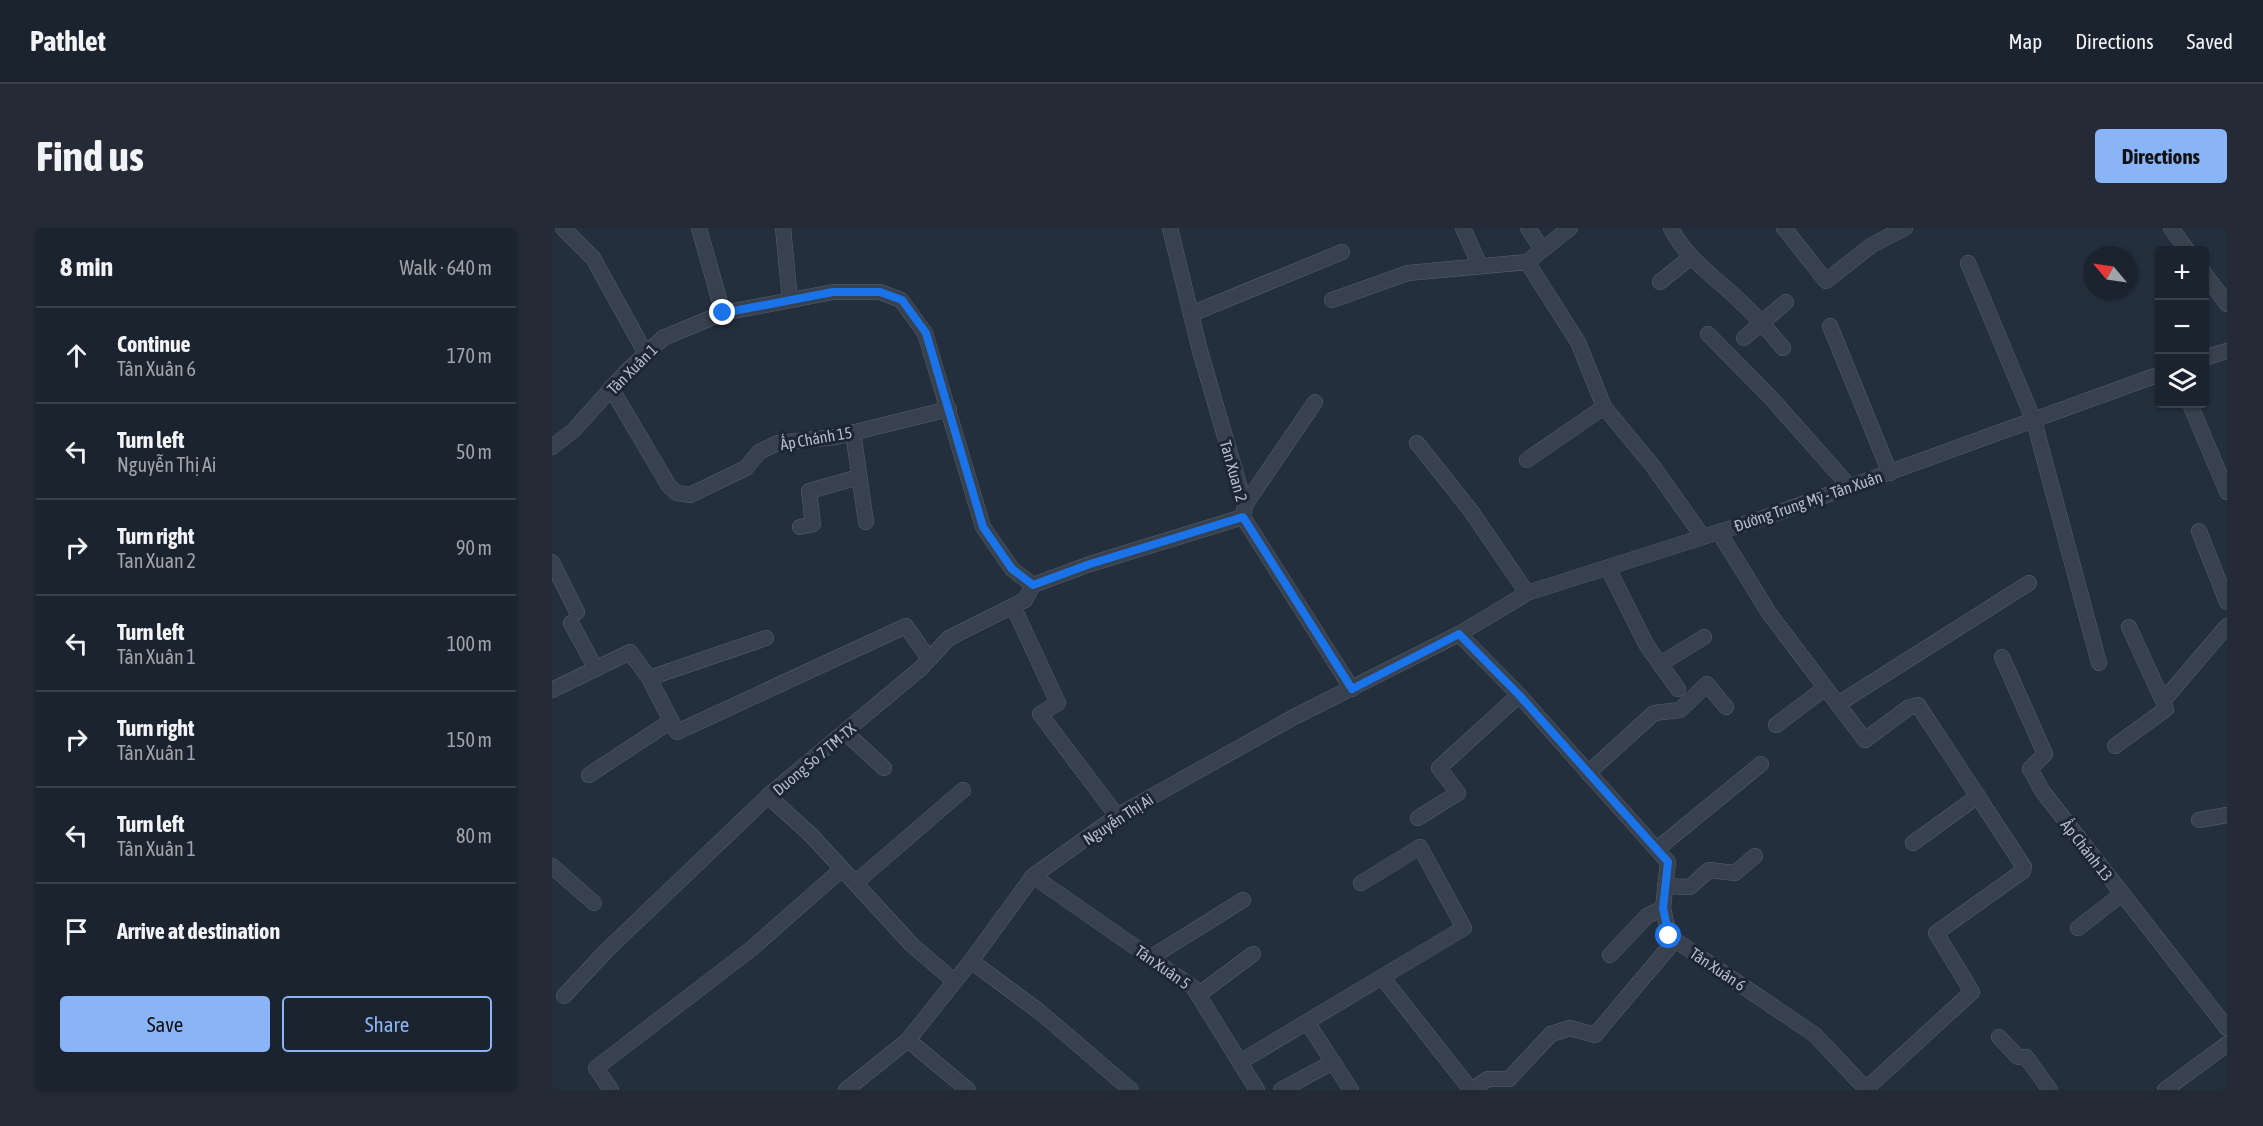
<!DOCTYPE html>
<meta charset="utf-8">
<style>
body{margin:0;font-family:"Asap Condensed",sans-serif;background:#242b36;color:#f1f3f6}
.controls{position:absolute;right:18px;top:18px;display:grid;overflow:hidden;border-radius:6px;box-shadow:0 2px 4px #0004}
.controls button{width:54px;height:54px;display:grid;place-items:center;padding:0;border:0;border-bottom:2px solid #39404a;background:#1b232e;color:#f1f3f6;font:30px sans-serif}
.compass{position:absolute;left:1531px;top:18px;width:54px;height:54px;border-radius:50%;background:#1b232e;box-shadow:0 2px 4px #0004;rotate:299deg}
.stop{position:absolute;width:18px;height:18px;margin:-14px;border:4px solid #1a73e8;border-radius:50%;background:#fff}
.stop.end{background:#1a73e8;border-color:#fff;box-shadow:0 2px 6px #0008}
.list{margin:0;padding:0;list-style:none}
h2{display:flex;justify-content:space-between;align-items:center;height:78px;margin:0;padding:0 24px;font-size:26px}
h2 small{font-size:20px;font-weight:400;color:#a0a4aa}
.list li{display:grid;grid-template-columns:39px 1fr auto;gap:18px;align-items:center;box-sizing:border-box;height:96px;padding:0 24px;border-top:2px solid #39404a}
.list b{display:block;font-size:22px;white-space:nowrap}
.list p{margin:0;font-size:20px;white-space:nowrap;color:#a0a4aa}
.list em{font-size:20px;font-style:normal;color:#a0a4aa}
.actions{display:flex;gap:12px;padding:18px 24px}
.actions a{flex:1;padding:14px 0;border:2px solid #8ab4f8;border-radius:6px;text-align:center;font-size:21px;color:#8ab4f8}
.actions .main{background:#8ab4f8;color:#111}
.icon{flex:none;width:33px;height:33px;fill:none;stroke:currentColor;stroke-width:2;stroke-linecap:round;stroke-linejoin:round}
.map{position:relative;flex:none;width:1675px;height:862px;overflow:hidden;border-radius:6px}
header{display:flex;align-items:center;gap:36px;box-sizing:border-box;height:84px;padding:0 30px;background:#1b232e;border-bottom:2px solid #39404a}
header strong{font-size:28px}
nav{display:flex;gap:33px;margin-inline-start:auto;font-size:21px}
.intro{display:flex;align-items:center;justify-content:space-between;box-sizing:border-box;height:144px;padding:0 36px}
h1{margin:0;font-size:42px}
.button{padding:15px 27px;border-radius:6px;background:#8ab4f8;color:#111;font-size:21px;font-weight:700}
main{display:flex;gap:36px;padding:0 36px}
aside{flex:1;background:#1b232e;border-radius:6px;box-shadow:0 2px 4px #0004}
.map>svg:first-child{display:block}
</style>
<header>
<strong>Pathlet</strong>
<nav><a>Map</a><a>Directions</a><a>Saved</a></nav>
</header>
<div class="intro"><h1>Find us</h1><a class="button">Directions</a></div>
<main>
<aside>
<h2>8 min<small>Walk · 640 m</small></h2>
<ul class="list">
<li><svg class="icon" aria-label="ahead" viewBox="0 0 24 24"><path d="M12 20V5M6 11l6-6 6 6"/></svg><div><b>Continue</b><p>Tân Xuân 6</p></div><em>170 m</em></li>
<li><svg class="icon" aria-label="left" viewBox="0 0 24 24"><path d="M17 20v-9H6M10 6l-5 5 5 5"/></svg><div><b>Turn left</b><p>Nguyễn Thị Ai</p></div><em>50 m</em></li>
<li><svg class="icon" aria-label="right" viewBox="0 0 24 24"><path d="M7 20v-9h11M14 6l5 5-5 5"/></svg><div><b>Turn right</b><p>Tan Xuan 2</p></div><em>90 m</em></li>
<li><svg class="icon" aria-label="left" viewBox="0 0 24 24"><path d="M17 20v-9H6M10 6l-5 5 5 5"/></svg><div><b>Turn left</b><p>Tân Xuân 1</p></div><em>100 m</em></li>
<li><svg class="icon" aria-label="right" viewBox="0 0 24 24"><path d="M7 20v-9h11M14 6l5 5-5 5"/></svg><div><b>Turn right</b><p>Tân Xuân 1</p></div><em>150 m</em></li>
<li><svg class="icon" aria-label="left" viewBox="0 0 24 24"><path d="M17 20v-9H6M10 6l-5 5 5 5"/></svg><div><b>Turn left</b><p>Tân Xuân 1</p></div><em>80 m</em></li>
<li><svg class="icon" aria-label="arrive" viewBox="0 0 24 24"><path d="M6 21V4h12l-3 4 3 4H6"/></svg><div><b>Arrive at destination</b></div></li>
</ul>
<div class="actions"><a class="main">Save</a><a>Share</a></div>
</aside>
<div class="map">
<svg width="1675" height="862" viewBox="0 0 1675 862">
<rect width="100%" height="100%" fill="#242f3e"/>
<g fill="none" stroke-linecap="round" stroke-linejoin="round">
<!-- minor casing -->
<g stroke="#565f6c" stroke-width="16">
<g id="minor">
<polyline points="11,0 41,30 94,126"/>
<polyline points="147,0 171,85"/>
<polyline points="231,0 238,72"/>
<polyline points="618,0 648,123 693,277 691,289 800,461"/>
<polyline points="911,0 928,38"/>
<polyline points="976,0 989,20"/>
<path d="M1119,0C1136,34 1168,52 1193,78C1207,91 1219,106 1231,120"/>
<polyline points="1232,0 1274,53 1320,17 1353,0"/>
<polyline points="1619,0 1635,22"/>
<polyline points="975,34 1018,0"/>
<polyline points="1416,35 1482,193 1547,435"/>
<polyline points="1652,45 1675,76"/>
<polyline points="1108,54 1139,29"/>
<polyline points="780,72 856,45 975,34 1026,114 1052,179 1100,237 1151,309"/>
<polyline points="639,86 790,24"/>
<polyline points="1278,98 1338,245"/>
<polyline points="1156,106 1219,170 1298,259"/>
<polyline points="1192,110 1234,74"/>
<polyline points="1652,130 1675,123"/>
<polyline points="59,160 117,258 125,265 138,267 194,240 207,224 226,215 283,209 397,181"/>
<polyline points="1638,176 1675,264"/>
<polyline points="301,204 314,294"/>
<polyline points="865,215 919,283 975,365"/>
<polyline points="0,219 21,203 73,145 111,110 171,85 281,64 328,64 349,72 373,105 431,299 460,341 481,357 538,336 691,289"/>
<polyline points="975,232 1052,179"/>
<polyline points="693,277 763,174"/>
<polyline points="248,299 261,296 257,263 307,249"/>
<polyline points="1647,303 1675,374"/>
<polyline points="1167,304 1217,385 1313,512 1356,480 1366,477 1472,639 1471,643 1384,705 1420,764 1314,861"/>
<polyline points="0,334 25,384"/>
<polyline points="1056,340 1094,416 1108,436 1152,409"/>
<polyline points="461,378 506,475 488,486 565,588"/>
<polyline points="19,395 44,441"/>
<polyline points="1577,399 1611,473"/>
<polyline points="907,406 967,467 1116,634 1111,680 1117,708 1263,807 1315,862"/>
<polyline points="1450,429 1493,526 1478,541 1491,564 1675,800"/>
<polyline points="1108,436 1126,461"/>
<polyline points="97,450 214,410"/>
<polyline points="0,462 78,424 97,450 125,504 354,398 377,431"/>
<polyline points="1286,476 1477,355"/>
<polyline points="1224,497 1273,460"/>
<polyline points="294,505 332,540"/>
<polyline points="1563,518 1614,481 1611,473 1675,398"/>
<polyline points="1036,545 1102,485 1128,482 1155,456 1174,479"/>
<polyline points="37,547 119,493"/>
<polyline points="866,590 906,565 887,540 967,467"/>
<polyline points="1647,592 1675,587"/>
<polyline points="1361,615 1426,568"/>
<polyline points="1105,621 1209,536"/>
<polyline points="0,638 42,675"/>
<polyline points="481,648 642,760 705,862"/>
<polyline points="303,655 411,562"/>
<polyline points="1113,658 1138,659 1157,642 1183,645 1203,628"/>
<polyline points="1526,700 1570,666"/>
<polyline points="1058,727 1095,688 1111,680"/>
<polyline points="598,730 691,672"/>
<polyline points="419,733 488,784 579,862"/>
<polyline points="830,749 919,862"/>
<polyline points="402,753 360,717 259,607 216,568 369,440 397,410 473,372 481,357"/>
<polyline points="646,767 701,726"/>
<polyline points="12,768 54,723 216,568"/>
<polyline points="755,794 799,862"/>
<polyline points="1447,809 1466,829 1474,829 1498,862"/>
<polyline points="356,812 416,862"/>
<polyline points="688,834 912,700 868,619 809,655"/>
<polyline points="921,861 936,851 957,851 999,806 1018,800 1043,807 1123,712"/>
<polyline points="59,862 44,840 199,721 290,641"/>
<polyline points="294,862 356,812 419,733 481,648 565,588 742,489 907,406 975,365 1214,289 1608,146"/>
<polyline points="729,862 781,834"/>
<polyline points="1613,862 1675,816"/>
</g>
</g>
<!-- minor -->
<use href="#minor" stroke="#38414e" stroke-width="15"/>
</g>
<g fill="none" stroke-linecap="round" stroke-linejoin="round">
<!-- route -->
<polyline stroke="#1a73e8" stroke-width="8" points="171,85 281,64 328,64 350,72 374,105 431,299 460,341 481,357 538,336 691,289 800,461 907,406 967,467 1116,634 1111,680 1117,708"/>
</g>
<g text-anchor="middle" stroke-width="6" stroke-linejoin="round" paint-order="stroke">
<!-- street labels -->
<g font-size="16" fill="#b4bcc9" stroke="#1d2633">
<text transform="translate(80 141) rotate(-45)" y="6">Tân Xuân 1</text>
<text transform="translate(264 210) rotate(-10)" y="6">Ấp Chánh 15</text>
<text transform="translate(682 243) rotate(74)" y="6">Tan Xuan 2</text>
<text transform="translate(1256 273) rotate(-19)" y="6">Đường Trung Mỹ - Tân Xuân</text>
<text transform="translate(262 531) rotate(-40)" y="6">Duong So 7 TM-TX</text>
<text transform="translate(566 591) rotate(-33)" y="6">Nguyễn Thị Ai</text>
<text transform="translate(1535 622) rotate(52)" y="6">Ấp Chánh 13</text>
<text transform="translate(611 739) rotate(35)" y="6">Tân Xuân 5</text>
<text transform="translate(1166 741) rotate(34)" y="6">Tân Xuân 6</text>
</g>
</g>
</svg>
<div class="controls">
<button>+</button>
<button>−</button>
<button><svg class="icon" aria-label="layers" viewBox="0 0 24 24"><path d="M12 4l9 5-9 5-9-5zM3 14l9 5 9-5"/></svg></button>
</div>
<svg class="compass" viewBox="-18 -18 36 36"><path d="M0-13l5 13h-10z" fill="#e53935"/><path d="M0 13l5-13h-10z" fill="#a0a4aa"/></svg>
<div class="stop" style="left:1117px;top:708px"></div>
<div class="stop end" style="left:171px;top:85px"></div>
</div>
</main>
